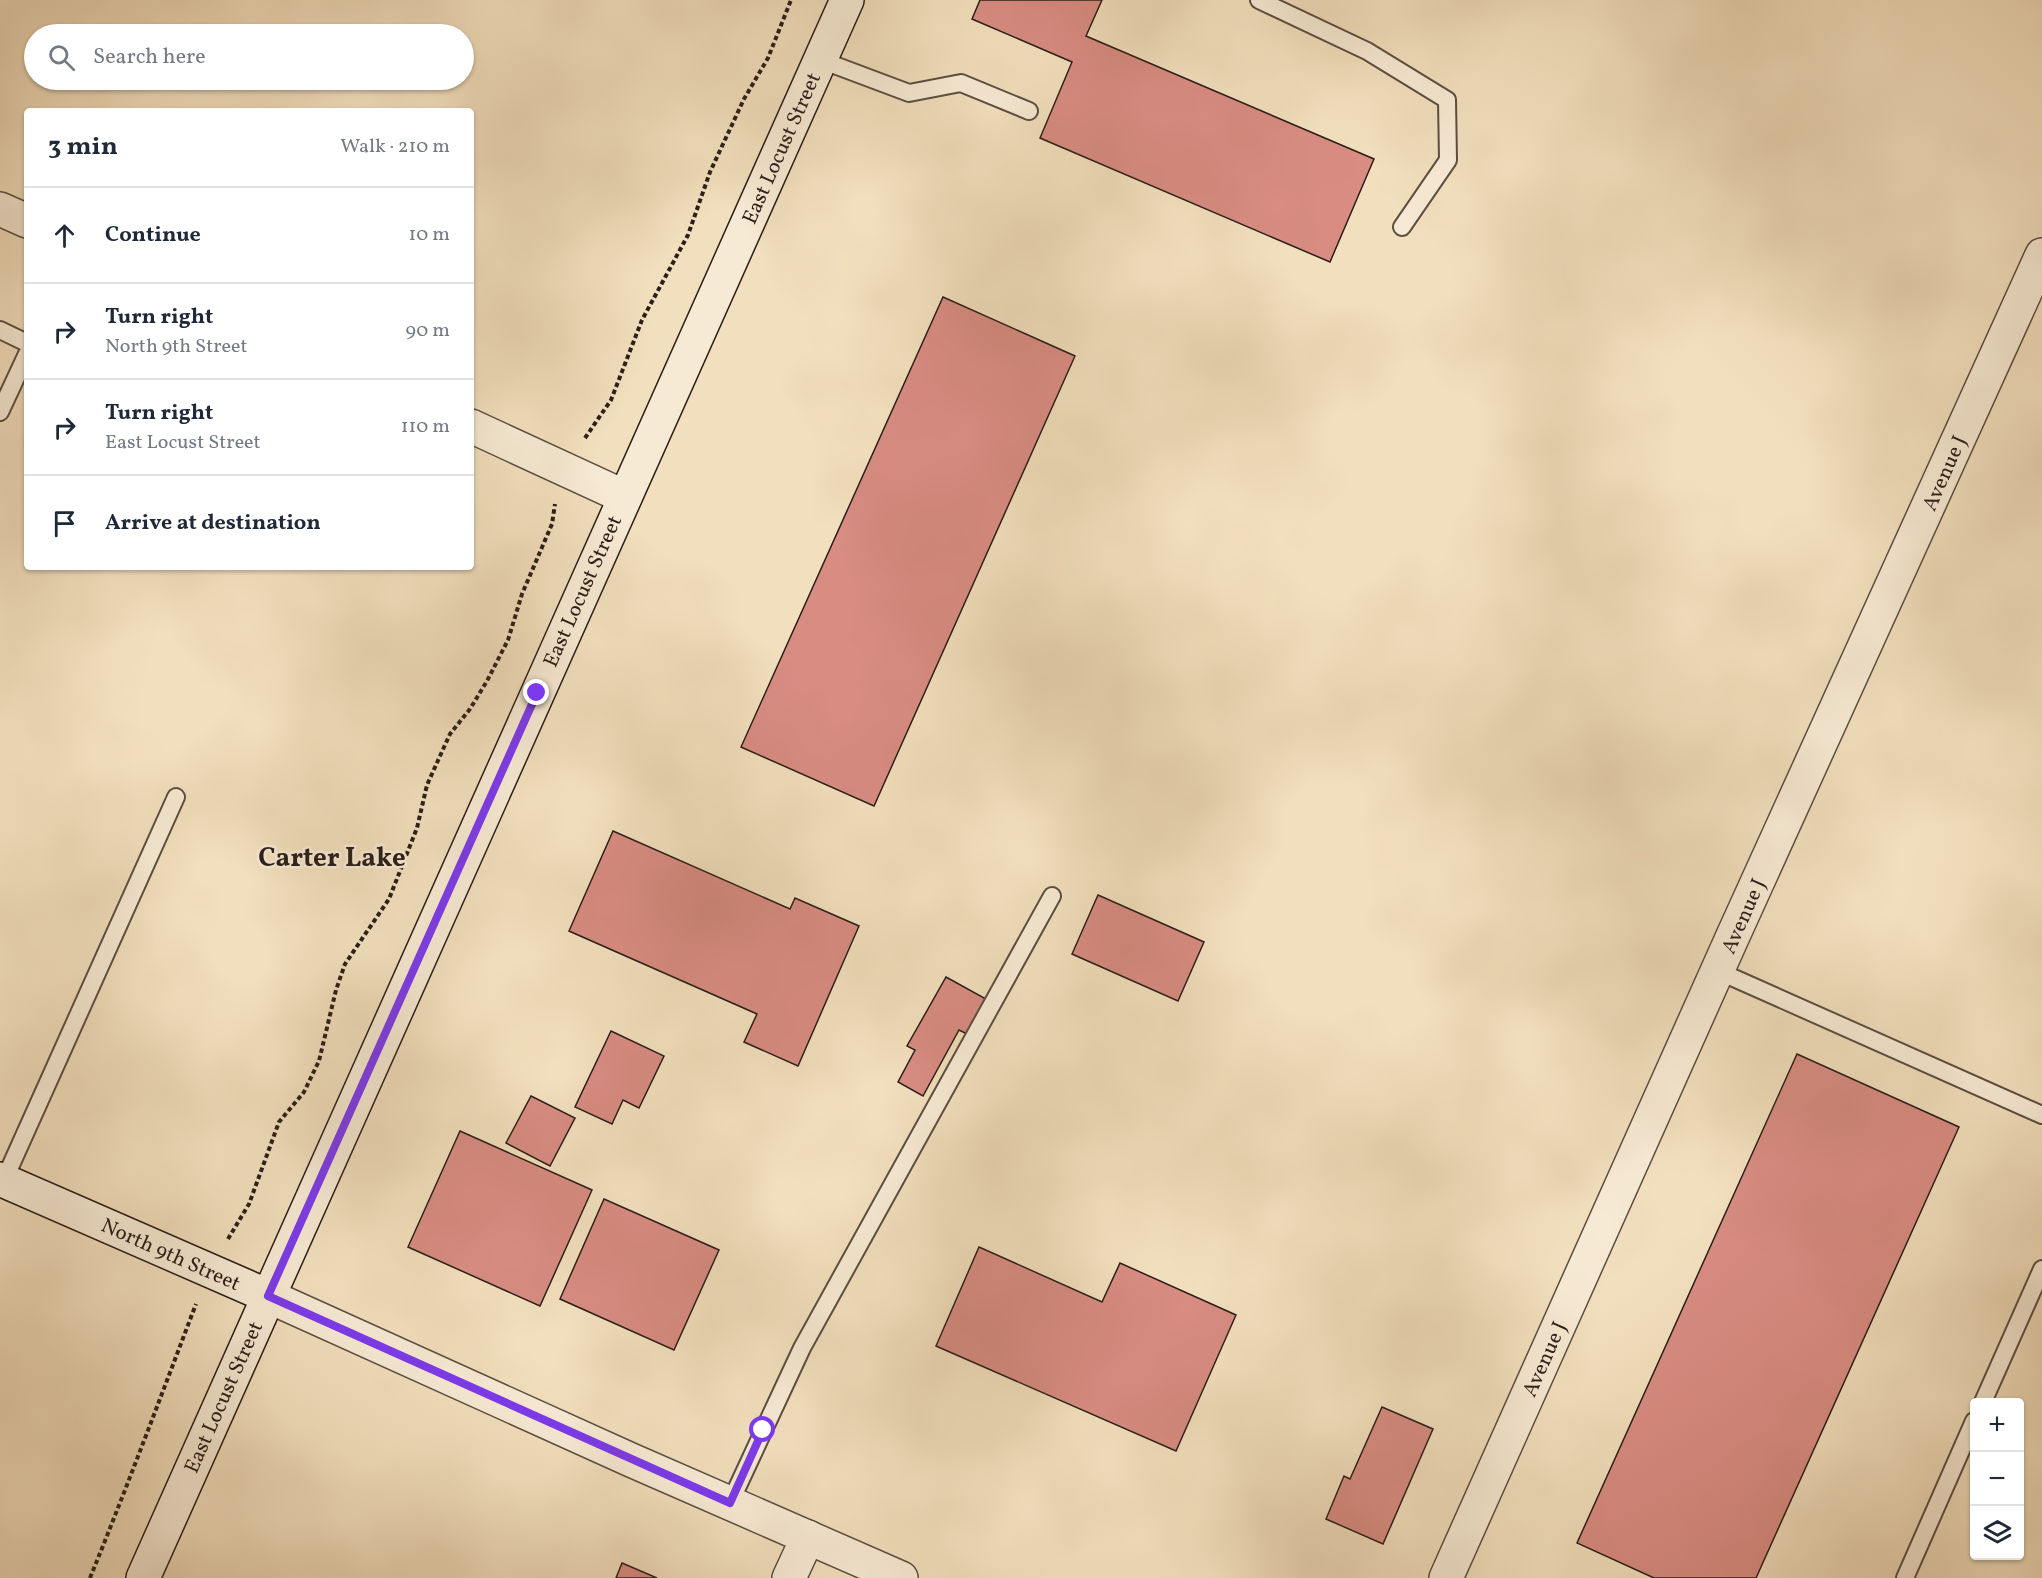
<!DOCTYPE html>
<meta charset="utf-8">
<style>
body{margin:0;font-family:Vollkorn,serif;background:#f6f6f7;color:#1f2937}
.controls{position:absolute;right:18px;bottom:18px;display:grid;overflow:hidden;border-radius:6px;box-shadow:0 2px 4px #0004}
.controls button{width:54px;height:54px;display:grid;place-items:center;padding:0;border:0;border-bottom:2px solid #e0e1e3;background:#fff;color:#1f2937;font:30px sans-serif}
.stop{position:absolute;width:18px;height:18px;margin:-14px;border:4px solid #7c3aed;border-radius:50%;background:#fff}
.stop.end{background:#7c3aed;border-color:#fff;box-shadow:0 2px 6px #0008}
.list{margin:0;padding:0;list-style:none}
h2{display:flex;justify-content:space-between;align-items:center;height:78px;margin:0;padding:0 24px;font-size:26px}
h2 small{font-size:20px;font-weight:400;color:#747a83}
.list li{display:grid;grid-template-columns:39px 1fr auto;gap:18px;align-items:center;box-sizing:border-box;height:96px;padding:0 24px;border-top:2px solid #e0e1e3}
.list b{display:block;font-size:22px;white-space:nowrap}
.list p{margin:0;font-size:20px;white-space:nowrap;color:#747a83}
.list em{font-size:20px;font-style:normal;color:#747a83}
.icon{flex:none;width:33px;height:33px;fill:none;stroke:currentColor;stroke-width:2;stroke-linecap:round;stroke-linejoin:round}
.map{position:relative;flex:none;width:2042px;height:1578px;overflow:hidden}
.search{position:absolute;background:#fff;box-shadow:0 2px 4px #0004;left:24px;top:24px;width:450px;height:66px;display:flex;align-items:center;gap:15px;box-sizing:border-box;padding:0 21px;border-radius:33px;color:#747a83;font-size:22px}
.panel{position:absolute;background:#fff;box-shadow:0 2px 4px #0004;left:24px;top:108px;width:450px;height:462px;border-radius:6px}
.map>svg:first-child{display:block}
</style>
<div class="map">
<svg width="2042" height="1578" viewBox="0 0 2042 1578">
<rect width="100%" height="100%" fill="#f2dfbd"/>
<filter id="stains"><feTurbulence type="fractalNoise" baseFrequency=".00333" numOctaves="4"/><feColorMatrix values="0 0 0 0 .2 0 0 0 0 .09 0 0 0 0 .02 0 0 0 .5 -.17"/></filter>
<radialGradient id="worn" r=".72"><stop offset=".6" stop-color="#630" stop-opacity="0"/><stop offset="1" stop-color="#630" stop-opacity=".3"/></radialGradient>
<!-- building -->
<g fill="#d88c82" stroke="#2a1e19" stroke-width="1.5">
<polygon points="980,0 1102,0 1086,36 1374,159 1330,262 1040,138 1072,62 972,19"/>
<polygon points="943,297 1075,356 874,806 741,747"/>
<polygon points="613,831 790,909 795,898 859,926 798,1066 744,1042 757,1014 569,931"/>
<polygon points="1098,895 1204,942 1178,1001 1072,954"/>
<polygon points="946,977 986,999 967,1034 959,1030 923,1096 898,1082 915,1050 907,1046"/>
<polygon points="611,1031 664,1056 639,1108 623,1100 612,1124 575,1107"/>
<polygon points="1797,1054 1959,1127 1756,1578 1654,1578 1577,1543"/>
<polygon points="531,1096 575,1118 550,1166 506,1143"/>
<polygon points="460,1131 592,1190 540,1306 408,1247"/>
<polygon points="604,1199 719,1250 674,1350 560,1299"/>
<polygon points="979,1247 1102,1302 1120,1263 1236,1315 1176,1451 936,1346"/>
<polygon points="1382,1407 1433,1429 1383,1544 1326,1519 1344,1476 1350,1479"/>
<polygon points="622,1563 657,1578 616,1578"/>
</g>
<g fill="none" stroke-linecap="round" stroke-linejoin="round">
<!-- lane casing -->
<g stroke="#5c4e42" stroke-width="20">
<g id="lane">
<polyline points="1259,0 1367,51 1447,100 1448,160 1402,227"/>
<polyline points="821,60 909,93 961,83 1029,111"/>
<polyline points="0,330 27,343"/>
<polyline points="0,412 27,354"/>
<polyline points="1718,971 2042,1115"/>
<polyline points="2,1185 176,797"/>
<polyline points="1983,1402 2042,1269"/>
<polyline points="730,1503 802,1348 1052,896"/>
<polyline points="1905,1578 1974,1421"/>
</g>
</g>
<!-- street casing -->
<g stroke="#5c4e42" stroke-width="36">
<g id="street">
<polyline points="0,209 27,221"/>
<polyline points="471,426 625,497"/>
<polyline points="268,1296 631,1460 901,1578"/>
<polyline points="789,1578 808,1537"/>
<polyline points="1446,1578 1732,938 2042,255"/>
</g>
</g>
<!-- secondary casing -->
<g stroke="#2a1e19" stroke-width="36">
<g id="secondary">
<polyline points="0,1179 268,1296"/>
<polyline points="143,1578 847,0"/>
</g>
</g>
<!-- path -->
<g stroke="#2a1e19" stroke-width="4" stroke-dasharray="4.5 3" stroke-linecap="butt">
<polyline points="585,438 611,400 642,320 688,235 710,172 744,99 768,58 791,0"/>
<polyline points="228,1239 249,1204 279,1122 304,1092 319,1061 336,990 345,964 389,899 417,828 427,785 440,756 450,734 470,709 487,681 508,640 522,594 552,524 555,504"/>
<path d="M90,1578C127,1487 161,1396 196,1304"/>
</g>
<!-- lane -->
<use href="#lane" stroke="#f7ead4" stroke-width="16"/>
<!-- street -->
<use href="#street" stroke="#f7ead4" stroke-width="33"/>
<!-- secondary -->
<use href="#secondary" stroke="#f7ead4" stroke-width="33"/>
</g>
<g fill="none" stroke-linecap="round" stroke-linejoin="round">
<!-- route -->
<polyline stroke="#7c3aed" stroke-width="8" points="537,693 268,1296 730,1503 763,1430"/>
</g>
<g text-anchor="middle" stroke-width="5" stroke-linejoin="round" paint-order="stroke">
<!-- street labels -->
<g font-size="21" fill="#2a1e19" stroke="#f7ead4">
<text transform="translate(781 148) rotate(-66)" y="7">East Locust Street</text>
<text transform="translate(1944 473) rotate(-66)" y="7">Avenue J</text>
<text transform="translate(582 591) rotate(-66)" y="7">East Locust Street</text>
<text transform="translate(1743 916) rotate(-66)" y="7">Avenue J</text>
<text transform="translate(171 1254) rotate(24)" y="7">North 9th Street</text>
<text transform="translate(1544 1359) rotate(-66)" y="7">Avenue J</text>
<text transform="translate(223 1397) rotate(-66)" y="7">East Locust Street</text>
</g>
<!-- district labels -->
<g font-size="27" font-weight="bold" fill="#2a1e19" stroke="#f7ead4">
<text x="332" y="866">Carter Lake</text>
</g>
</g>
<rect width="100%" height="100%" filter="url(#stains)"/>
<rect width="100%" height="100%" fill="url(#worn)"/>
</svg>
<div class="controls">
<button>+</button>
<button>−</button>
<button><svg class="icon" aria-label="layers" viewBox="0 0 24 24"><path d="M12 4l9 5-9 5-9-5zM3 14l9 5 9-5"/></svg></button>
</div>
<div class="stop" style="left:763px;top:1430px"></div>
<div class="stop end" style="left:537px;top:693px"></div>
<div class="search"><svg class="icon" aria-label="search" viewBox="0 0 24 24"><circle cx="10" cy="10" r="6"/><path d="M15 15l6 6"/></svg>Search here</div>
<section class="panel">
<h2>3 min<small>Walk · 210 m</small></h2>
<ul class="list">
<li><svg class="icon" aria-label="ahead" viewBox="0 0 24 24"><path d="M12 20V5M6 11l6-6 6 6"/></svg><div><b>Continue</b></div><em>10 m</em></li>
<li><svg class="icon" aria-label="right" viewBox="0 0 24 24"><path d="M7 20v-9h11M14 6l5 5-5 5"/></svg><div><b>Turn right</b><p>North 9th Street</p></div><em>90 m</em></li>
<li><svg class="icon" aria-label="right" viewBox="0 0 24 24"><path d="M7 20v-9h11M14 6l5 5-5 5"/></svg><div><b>Turn right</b><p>East Locust Street</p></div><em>110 m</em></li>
<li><svg class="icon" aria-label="arrive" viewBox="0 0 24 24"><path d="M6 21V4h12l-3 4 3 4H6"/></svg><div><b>Arrive at destination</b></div></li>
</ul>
</section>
</div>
